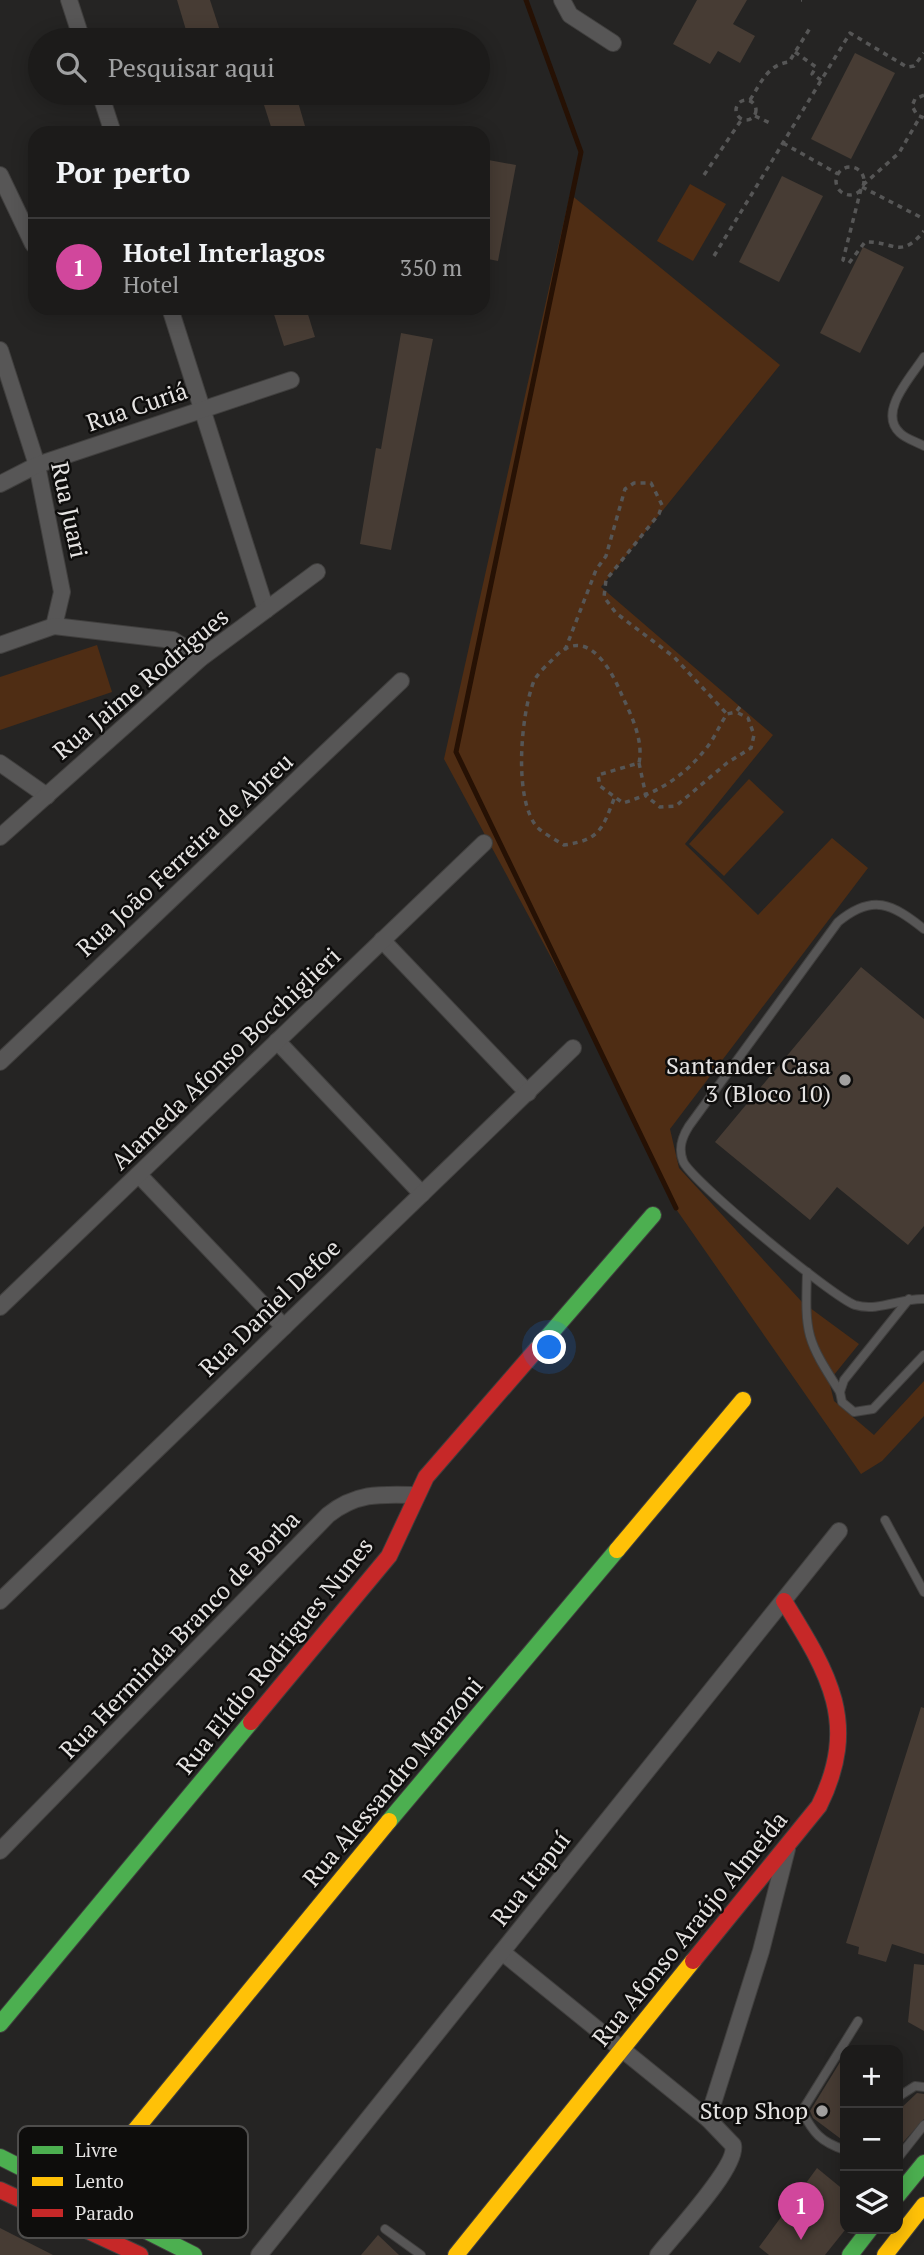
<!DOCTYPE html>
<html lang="pt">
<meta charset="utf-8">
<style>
body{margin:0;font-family:"PT Serif",serif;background:#292827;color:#f1f3f6}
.controls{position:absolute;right:21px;bottom:21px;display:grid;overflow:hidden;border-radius:14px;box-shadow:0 4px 18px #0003}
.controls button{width:63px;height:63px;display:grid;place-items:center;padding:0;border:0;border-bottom:2px solid #3a3939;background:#1c1b1a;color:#f1f3f6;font:35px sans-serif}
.you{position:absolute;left:550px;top:1348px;width:24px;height:24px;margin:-18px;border:5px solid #fff;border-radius:50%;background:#1a73e8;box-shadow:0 0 0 10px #1a73e833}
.badge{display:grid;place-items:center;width:46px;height:46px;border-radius:50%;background:#a2a09f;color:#fff;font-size:23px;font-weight:700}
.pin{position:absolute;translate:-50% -58px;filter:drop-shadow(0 2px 4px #0008)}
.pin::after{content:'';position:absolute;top:37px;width:24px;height:21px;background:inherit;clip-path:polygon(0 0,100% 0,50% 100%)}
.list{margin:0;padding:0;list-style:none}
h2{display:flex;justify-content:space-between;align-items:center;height:91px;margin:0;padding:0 28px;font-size:30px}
h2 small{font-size:23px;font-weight:400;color:#a0a1a2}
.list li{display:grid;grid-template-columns:46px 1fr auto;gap:21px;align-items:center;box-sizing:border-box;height:98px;padding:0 28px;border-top:2px solid #3a3939}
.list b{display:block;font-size:26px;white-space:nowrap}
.list p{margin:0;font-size:23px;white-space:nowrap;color:#a0a1a2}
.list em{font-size:23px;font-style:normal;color:#a0a1a2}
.icon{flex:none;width:38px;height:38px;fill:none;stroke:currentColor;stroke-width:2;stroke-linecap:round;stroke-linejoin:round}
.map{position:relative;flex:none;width:924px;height:2255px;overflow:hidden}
.search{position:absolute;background:#1c1b1a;box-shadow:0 4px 18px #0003;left:28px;top:28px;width:462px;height:77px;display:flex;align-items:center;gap:18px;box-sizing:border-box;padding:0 24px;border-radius:38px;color:#a0a1a2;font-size:26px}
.panel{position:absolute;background:#1c1b1a;box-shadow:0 4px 18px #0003;left:28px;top:126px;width:462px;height:189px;border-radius:21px}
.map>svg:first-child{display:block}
</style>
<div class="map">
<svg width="924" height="2255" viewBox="0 0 924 2255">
<rect width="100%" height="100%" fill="#252423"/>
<!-- green -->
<g fill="#4f2d14">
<polygon points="690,184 726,204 693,261 657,241"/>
<polygon points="570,194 780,365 601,587 773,735 685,844 758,915 832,838 868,868 670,1129 679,1168 802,1302 859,1344 829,1381 834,1401 874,1435 924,1381 924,1416 882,1461 861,1474 676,1209 567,987 444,759"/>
<polygon points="97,645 112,692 0,730 0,677"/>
<polygon points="749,779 784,812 724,876 689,844"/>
</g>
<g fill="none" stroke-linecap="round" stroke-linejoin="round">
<!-- stream -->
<polyline stroke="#261104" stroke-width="5" points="526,0 581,152 456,752 676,1208"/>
</g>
<!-- building -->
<g fill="#473c34">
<polygon points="177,0 210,0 223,40 189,40"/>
<polygon points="697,0 747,0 733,24 755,36 740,63 718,51 710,64 673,44"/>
<polygon points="855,53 895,73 851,159 811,139"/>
<polygon points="296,95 307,133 273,133 264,105"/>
<polygon points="483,159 516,165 498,261 483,258"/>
<polygon points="782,176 823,196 779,282 739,262"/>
<polygon points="863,247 904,267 860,353 820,333"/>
<polygon points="272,308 306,308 315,337 284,346"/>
<polygon points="401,333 433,339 391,550 360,544 376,448 381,449"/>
<polygon points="861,967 924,1019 924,1226 908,1245 837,1187 810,1220 715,1142"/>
<polygon points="921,1707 924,1708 924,1954 892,1944 886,1962 858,1954 859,1947 846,1943"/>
<polygon points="914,1964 924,1965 924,2031 908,2022"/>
<polygon points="845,2054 845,2142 813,2118 810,2111"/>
<polygon points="917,2093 924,2094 924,2119 898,2148 898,2111"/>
<polygon points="817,2168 845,2191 845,2230 825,2255 769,2255 759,2247"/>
<polygon points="0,2228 53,2255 0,2255"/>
<polygon points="378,2235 399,2255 361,2255"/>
</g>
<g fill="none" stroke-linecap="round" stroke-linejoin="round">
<!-- lane casing -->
<g stroke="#403f3e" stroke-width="10">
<g id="lane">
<path d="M924,357C912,376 877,412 900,433C906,439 917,442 924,446"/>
<path d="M924,929C892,904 873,893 838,922L689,1126C682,1137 678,1148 683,1161C690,1180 834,1298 855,1305C878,1312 901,1298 924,1299"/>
<path d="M807,1272C805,1335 806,1339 840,1392"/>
<polyline points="909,1299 844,1380 840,1392 842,1402 854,1412 873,1409 924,1355"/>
<polyline points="885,1520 924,1592"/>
<polyline points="898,2097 915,2086 924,2087"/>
<path d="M845,2150C821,2142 813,2133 802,2111L858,2021"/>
<polyline points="898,2158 924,2125"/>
<polyline points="385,2229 421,2255"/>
</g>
</g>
<!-- street casing -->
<g stroke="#403f3e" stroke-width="18">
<g id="street">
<polyline points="69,0 82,40"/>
<polyline points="562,0 570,15 613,43"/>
<polyline points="100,93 113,133"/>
<polyline points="0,175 33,244"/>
<polyline points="170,308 266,610"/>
<polyline points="0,350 37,465 62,592 54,626 0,645"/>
<polyline points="0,484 37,465 291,380"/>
<polyline points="54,626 173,640 201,658"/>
<polyline points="0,763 47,796"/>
<polyline points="0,837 201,658 317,572"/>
<polyline points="382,940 528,1093"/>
<polyline points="277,1041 422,1194"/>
<polyline points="0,1062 401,681"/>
<polyline points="139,1175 284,1327"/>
<polyline points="0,1307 484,843"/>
<polyline points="0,1601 573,1048"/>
<path d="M0,1851L328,1515C356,1493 379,1494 413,1495"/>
<path d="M502,1952L708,2119L733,2145C739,2166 673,2235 658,2255"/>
<polyline points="708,2119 761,1951 787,1849"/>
<polyline points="259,2255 839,1531"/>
</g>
</g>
<!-- fast casing -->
<g stroke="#403f3e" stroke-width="18">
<g id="fast">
<polyline points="537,1349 653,1215"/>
<polyline points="389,1821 617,1550"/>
<polyline points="0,2024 251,1722"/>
<polyline points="0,2157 194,2255"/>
<polyline points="898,2195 924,2163"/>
<polyline points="850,2255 870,2229"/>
</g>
</g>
<!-- slow casing -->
<g stroke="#403f3e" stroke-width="18">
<g id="slow">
<polyline points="617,1550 743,1400"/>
<polyline points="81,2196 389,1821"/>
<polyline points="456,2255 693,1961"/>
<polyline points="885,2255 924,2205"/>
</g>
</g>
<!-- jam casing -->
<g stroke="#403f3e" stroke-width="18">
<g id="jam">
<polyline points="251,1722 389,1556 426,1477 537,1349"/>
<path d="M693,1961L819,1806C860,1723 829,1674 784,1601"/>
<polyline points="0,2190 140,2255"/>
</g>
</g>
<!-- path -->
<g stroke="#565656" stroke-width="3.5" stroke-dasharray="5 5" stroke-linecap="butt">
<polyline points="801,0 802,0"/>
<polyline points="795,52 816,67 812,74 821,80"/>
<polyline points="924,95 915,99 912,106 917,115 924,118"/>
<circle cx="746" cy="110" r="10"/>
<path d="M750,100C761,83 767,65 789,62L810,28"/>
<polyline points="755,116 772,124"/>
<polyline points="783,143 838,174"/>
<circle cx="850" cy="181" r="14"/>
<polyline points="704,175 742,119"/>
<polyline points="863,185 899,153 920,117"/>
<polyline points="862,187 924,219"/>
<path d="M861,189L843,260L849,263L865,242C895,241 900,260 924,231"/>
<polyline points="714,256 850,33 907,67 914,66 924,53"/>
<polyline points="565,650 596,570 606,556 625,489 634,483 651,483 662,505 659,514 606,580 604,597 616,613 674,657 727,714"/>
<polyline points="639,763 646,796 660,807 676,806 727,763 751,748 754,735 748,718 736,712"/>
<path d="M614,799C602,830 599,840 564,845C556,840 544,834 537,827C513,799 521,713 534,681C538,673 546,666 552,660C583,624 608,663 620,691C630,713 644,739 639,763L598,775L600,786L623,803C659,792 684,777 708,746C715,737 720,724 727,714L736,712L742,704"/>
</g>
<!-- lane -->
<use href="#lane" stroke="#575656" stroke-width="8"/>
<!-- street -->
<use href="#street" stroke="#575656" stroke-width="16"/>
<!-- fast -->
<use href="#fast" stroke="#4caf50" stroke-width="16"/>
<!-- slow -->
<use href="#slow" stroke="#ffc107" stroke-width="16"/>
<!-- jam -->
<use href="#jam" stroke="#c62828" stroke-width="16"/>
</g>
<!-- markers -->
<g fill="#a2a09f" stroke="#0e0d0c" stroke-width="2.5">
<circle cx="845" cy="1080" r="7"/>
<circle cx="822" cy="2111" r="7"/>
</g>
<g text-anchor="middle" stroke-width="5" stroke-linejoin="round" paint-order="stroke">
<!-- street labels -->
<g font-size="24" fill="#e5e3e2" stroke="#0e0d0c">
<text transform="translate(137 407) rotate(-19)" y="8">Rua Curiá</text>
<text transform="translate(69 510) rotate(78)" y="8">Rua Juari</text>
<text transform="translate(141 684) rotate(-40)" y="8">Rua Jaime Rodrigues</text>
<text transform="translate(185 855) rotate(-43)" y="8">Rua João Ferreira de Abreu</text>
<text transform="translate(226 1059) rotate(-44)" y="8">Alameda Afonso Bocchiglieri</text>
<text transform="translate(270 1308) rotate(-44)" y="8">Rua Daniel Defoe</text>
<text transform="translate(180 1635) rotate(-46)" y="8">Rua Herminda Branco de Borba</text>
<text transform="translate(275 1656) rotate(-51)" y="8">Rua Elídio Rodrigues Nunes</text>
<text transform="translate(393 1782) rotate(-50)" y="8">Rua Alessandro Manzoni</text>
<text transform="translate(531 1879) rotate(-52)" y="8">Rua Itapuí</text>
<text transform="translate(690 1929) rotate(-51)" y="8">Rua Afonso Araújo Almeida</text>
</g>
<!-- poi labels -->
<g font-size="24" fill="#e5e3e2" stroke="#0e0d0c" text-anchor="end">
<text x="831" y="1074">Santander Casa<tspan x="831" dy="28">3 (Bloco 10)</tspan></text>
<text x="808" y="2119">Stop Shop</text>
</g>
</g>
<!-- legend -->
<rect x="18" y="2126" width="230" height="112" rx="10" fill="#0e0d0c" stroke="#4e4d4c" stroke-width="2"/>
<rect x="32" y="2146" width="31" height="8" fill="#4caf50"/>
<rect x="32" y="2177" width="31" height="9" fill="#ffc107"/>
<rect x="32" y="2209" width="31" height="8" fill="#c62828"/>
<g font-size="19" fill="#e5e3e2">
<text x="75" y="2157">Livre</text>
<text x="75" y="2188">Lento</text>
<text x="75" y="2220">Parado</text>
</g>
</svg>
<div class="controls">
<button>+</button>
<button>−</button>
<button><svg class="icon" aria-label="layers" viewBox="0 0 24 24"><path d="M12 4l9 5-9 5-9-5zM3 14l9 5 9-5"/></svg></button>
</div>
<div class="you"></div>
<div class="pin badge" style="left:801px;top:2240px;background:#d1479c">1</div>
<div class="search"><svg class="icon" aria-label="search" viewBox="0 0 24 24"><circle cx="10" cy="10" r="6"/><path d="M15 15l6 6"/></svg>Pesquisar aqui</div>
<section class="panel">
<h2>Por perto<small></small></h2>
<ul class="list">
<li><span class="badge" style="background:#d1479c">1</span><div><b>Hotel Interlagos</b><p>Hotel</p></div><em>350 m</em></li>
</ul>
</section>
</div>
